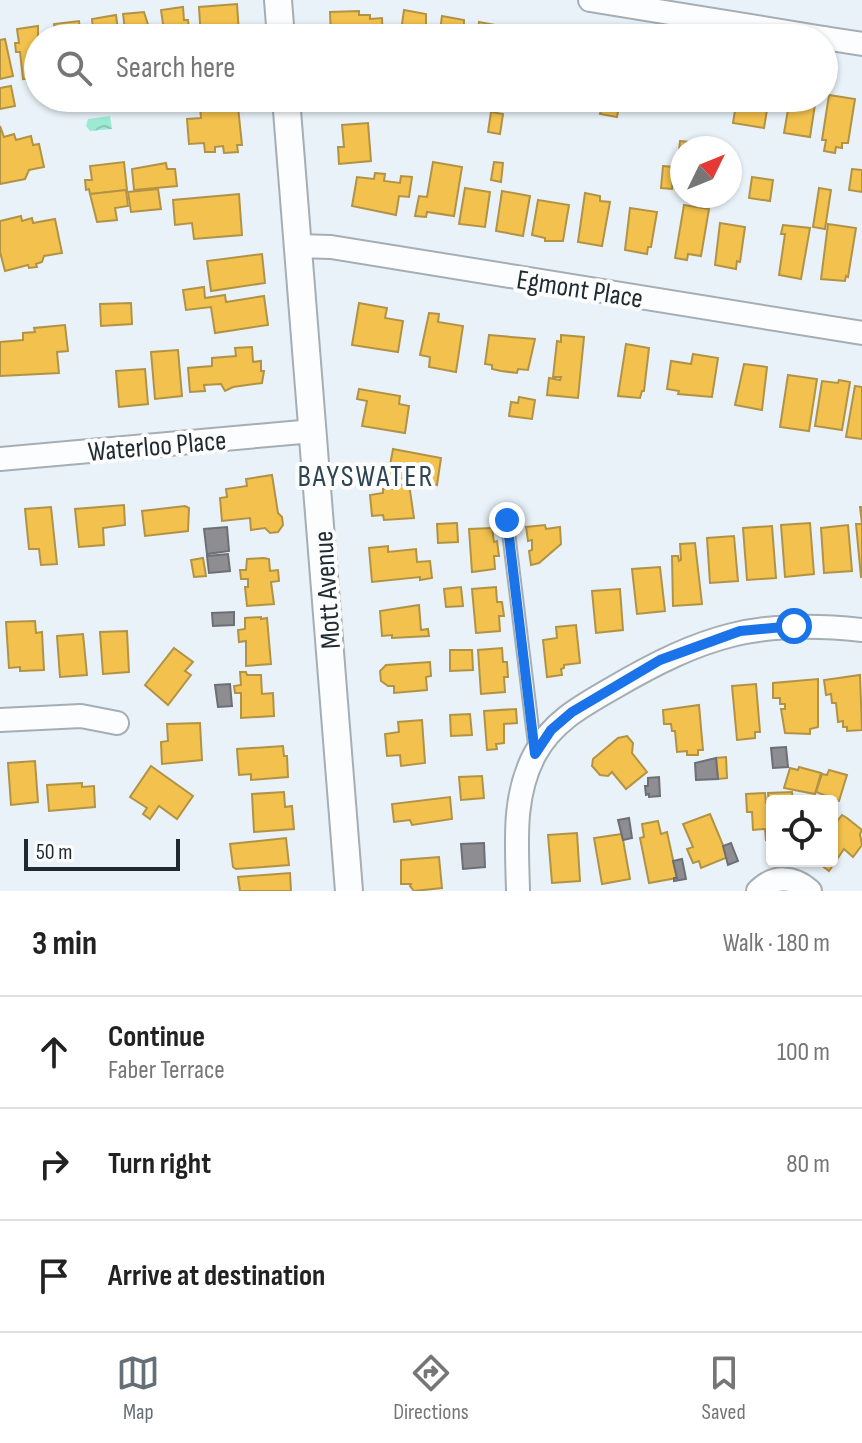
<!DOCTYPE html>
<meta charset="utf-8">
<style>
body{margin:0;font-family:"Sofia Sans Condensed",sans-serif;background:#f2f2f2;color:#222}
.controls{position:absolute;right:24px;bottom:24px;display:grid;overflow:hidden;border-radius:8px;box-shadow:0 2px 6px #0004}
.controls button{width:72px;height:72px;display:grid;place-items:center;padding:0;border:0;border-bottom:2px solid #e0e0e0;background:#fff;color:#222;font:40px sans-serif}
.compass{position:absolute;left:670px;top:136px;width:72px;height:72px;border-radius:50%;background:#fff;box-shadow:0 2px 6px #0004;rotate:47deg}
.scale{position:absolute;left:24px;bottom:20px;width:156px;box-sizing:border-box;padding-left:8px;border:4px solid #1e2930;border-top:0;font-size:22px;line-height:28px;white-space:nowrap;color:#1e2930;-webkit-text-stroke:6px #fdfdfd;paint-order:stroke}
.stop{position:absolute;width:24px;height:24px;margin:-18px;border:6px solid #1a73e8;border-radius:50%;background:#fff}
.stop.end{background:#1a73e8;border-color:#fff;box-shadow:0 2px 8px #0008}
.list{margin:0;padding:0;list-style:none}
h2{display:flex;justify-content:space-between;align-items:center;height:104px;margin:0;padding:0 32px;font-size:34px}
h2 small{font-size:26px;font-weight:400;color:#767676}
.list li{display:grid;grid-template-columns:52px 1fr auto;gap:24px;align-items:center;box-sizing:border-box;height:112px;padding:0 32px;border-top:2px solid #e0e0e0}
.list b{display:block;font-size:30px;white-space:nowrap}
.list p{margin:0;font-size:26px;white-space:nowrap;color:#767676}
.list em{font-size:26px;font-style:normal;color:#767676}
.icon{flex:none;width:44px;height:44px;fill:none;stroke:currentColor;stroke-width:2;stroke-linecap:round;stroke-linejoin:round}
.map{position:relative;flex:none;width:862px;height:891px;overflow:hidden}
.search{position:absolute;background:#fff;box-shadow:0 2px 6px #0004;left:24px;right:24px;top:24px;height:88px;display:flex;align-items:center;gap:20px;box-sizing:border-box;padding:0 28px;border-radius:44px;color:#767676;font-size:30px}
.sheet{height:440px;background:#fff}
nav{display:flex;justify-content:space-around;align-items:center;box-sizing:border-box;height:112px;border-top:2px solid #e0e0e0;background:#fff;font-size:22px;color:#767676}
nav a{display:grid;justify-items:center;gap:4px}
nav .on{color:#656f76}
.map>svg:first-child{display:block}
</style>
<div class="map">
<svg width="862" height="891" viewBox="0 0 862 891">
<defs>
<pattern id="water-waves" width="16" height="10" patternUnits="userSpaceOnUse" patternTransform="scale(2)"><rect width="16" height="10" fill="#9cead3"/><path d="M0 5q4-4 8 0t8 0" fill="none" stroke="#86c9b5"/></pattern>
</defs>
<rect width="100%" height="100%" fill="#e8f2f8"/>
<!-- water -->
<polygon fill="url(#water-waves)" points="110,116 112,129 90,131 86,126 88,119"/>
<!-- homes -->
<g fill="#f2c14e" stroke="#b29345" stroke-width="2">
<polygon points="237,4 239,33 223,35 223,38 201,38 199,7"/>
<polygon points="183,7 184,20 188,20 189,29 185,30 187,38 165,38 161,10"/>
<polygon points="404,10 426,14 426,36 400,38"/>
<polygon points="359,11 359,15 370,15 370,19 382,18 383,38 331,38 330,12"/>
<polygon points="144,12 151,34 148,35 148,38 126,38 123,14"/>
<polygon points="116,15 119,38 94,38 92,19"/>
<polygon points="442,16 464,20 464,38 439,38"/>
<polygon points="79,21 81,38 56,38 54,24"/>
<polygon points="479,22 501,26 499,37 502,38 477,38"/>
<polygon points="38,26 38,77 23,79 20,52 16,52 15,43 19,43 17,29"/>
<polygon points="515,33 537,37 537,38 514,38"/>
<polygon points="5,39 13,76 0,79 0,40"/>
<polygon points="11,86 15,106 0,109 0,88"/>
<polygon points="829,95 855,99 848,143 842,143 842,148 836,147 835,153 824,151 826,140 822,140"/>
<polygon points="549,98 568,98 567,109 548,106"/>
<polygon points="598,98 623,98 623,102 620,101 617,117 600,114 603,99"/>
<polygon points="643,98 672,98 670,110 642,105"/>
<polygon points="694,98 719,98 718,105 693,102"/>
<polygon points="737,98 769,98 764,128 733,123"/>
<polygon points="790,98 816,98 810,137 784,133"/>
<polygon points="234,100 235,107 238,107 242,145 237,145 238,152 224,153 223,146 215,147 215,152 205,152 204,143 189,144 187,119 201,118 200,107 213,106 213,109 220,108 220,101"/>
<polygon points="491,112 503,114 500,134 488,132"/>
<polygon points="368,123 371,161 339,164 338,147 344,147 342,125"/>
<polygon points="0,126 4,137 14,134 16,140 31,136 33,145 39,144 44,167 29,170 25,179 0,184"/>
<polygon points="680,141 699,143 699,148 682,148 682,162 678,162"/>
<polygon points="124,162 127,190 90,194 89,189 86,190 85,180 92,180 90,166"/>
<polygon points="433,162 462,167 454,216 427,212 426,217 415,216 419,196 427,197"/>
<polygon points="494,162 503,163 501,182 491,180"/>
<polygon points="166,163 167,169 175,169 177,186 134,190 132,169"/>
<polygon points="663,166 674,167 672,189 661,188"/>
<polygon points="852,169 862,170 862,192 849,190"/>
<polygon points="375,173 385,174 384,181 400,183 401,176 412,177 409,197 399,196 396,215 352,206 357,177 374,179"/>
<polygon points="752,177 773,180 770,201 749,198"/>
<polygon points="465,188 490,192 485,227 459,224"/>
<polygon points="819,188 831,190 825,229 813,227"/>
<polygon points="158,189 161,209 131,212 128,192"/>
<polygon points="126,190 128,206 115,208 117,220 97,222 90,194"/>
<polygon points="502,191 530,196 523,236 496,231"/>
<polygon points="585,193 600,196 600,201 610,202 602,246 578,242"/>
<polygon points="239,194 242,235 194,239 192,223 175,225 173,200"/>
<polygon points="538,200 569,205 563,241 545,241 545,238 532,235"/>
<polygon points="684,205 709,209 701,256 688,254 687,260 675,258"/>
<polygon points="630,208 657,212 651,247 648,247 647,254 625,250"/>
<polygon points="21,216 22,221 32,218 33,223 55,219 62,253 44,256 42,262 36,264 37,267 29,268 28,265 5,271 0,252 0,221"/>
<polygon points="720,223 745,227 740,262 737,261 736,269 715,265"/>
<polygon points="828,224 856,228 848,277 846,276 845,281 821,279"/>
<polygon points="783,225 810,228 801,279 779,275 785,234 781,234"/>
<polygon points="262,254 265,283 211,291 207,261"/>
<polygon points="204,287 205,298 225,295 226,302 264,296 268,325 215,333 211,307 186,310 183,290"/>
<polygon points="131,303 132,324 101,326 100,304"/>
<polygon points="359,303 387,308 385,318 403,321 398,352 352,345"/>
<polygon points="429,313 439,314 438,322 463,326 456,372 429,367 430,357 420,355"/>
<polygon points="65,325 68,351 57,352 59,373 0,376 0,342 23,340 23,333 35,332 34,328"/>
<polygon points="489,335 535,339 528,370 518,369 517,373 501,371 492,369 492,365 485,364"/>
<polygon points="561,335 584,337 578,398 547,395 549,378 560,380 561,377 553,377 557,341 561,342"/>
<polygon points="626,344 649,348 644,391 642,391 640,398 618,396"/>
<polygon points="252,347 253,362 261,361 261,371 264,371 262,383 233,387 225,391 221,384 204,385 205,391 190,392 188,368 212,366 212,358 236,356 235,348"/>
<polygon points="178,350 182,396 155,399 151,352"/>
<polygon points="693,354 718,358 712,397 678,394 679,391 667,389 671,361 691,364"/>
<polygon points="744,364 767,367 762,410 735,405"/>
<polygon points="145,369 148,404 119,407 116,371"/>
<polygon points="788,375 817,379 809,431 780,427"/>
<polygon points="839,380 850,382 842,430 815,426 822,381 838,383"/>
<polygon points="855,386 862,387 862,439 846,437"/>
<polygon points="359,389 400,396 399,404 409,406 405,433 362,426 367,401 357,399"/>
<polygon points="519,397 535,400 532,419 509,416 511,402 518,403"/>
<polygon points="393,449 441,458 437,485 388,476"/>
<polygon points="272,475 278,513 282,517 283,525 278,532 270,533 265,528 251,530 250,518 222,521 220,498 227,497 226,489 247,486 246,479"/>
<polygon points="409,484 414,518 384,520 383,515 372,516 370,495 383,493 383,489 392,489 392,486"/>
<polygon points="124,505 125,525 103,528 104,545 79,547 75,509"/>
<polygon points="185,506 189,508 188,531 145,536 142,511"/>
<polygon points="51,507 57,564 41,565 39,549 29,549 25,509"/>
<polygon points="860,507 862,507 862,577 861,577 856,524 862,524"/>
<polygon points="457,523 458,542 438,543 437,524"/>
<polygon points="810,523 814,574 785,577 781,525"/>
<polygon points="545,525 546,529 560,527 561,544 539,563 531,565 529,551 532,550 532,540 528,541 526,527"/>
<polygon points="848,525 852,571 824,573 821,528"/>
<polygon points="772,526 776,578 747,580 743,528"/>
<polygon points="492,528 494,542 497,541 499,556 494,556 495,569 472,572 469,529"/>
<polygon points="734,536 738,581 710,583 707,538"/>
<polygon points="695,543 702,604 673,606 672,556 678,556 679,561 681,560 680,544"/>
<polygon points="388,546 388,552 416,549 417,562 430,561 432,578 420,580 420,577 372,582 369,548"/>
<polygon points="203,558 206,576 194,577 191,560"/>
<polygon points="264,558 269,559 270,571 278,570 279,581 271,582 274,604 247,606 245,587 248,587 248,579 241,579 240,570 246,570 247,559"/>
<polygon points="660,567 665,611 637,614 632,569"/>
<polygon points="461,587 463,606 446,607 444,589"/>
<polygon points="496,587 497,602 502,602 504,616 499,616 500,631 476,633 472,589"/>
<polygon points="620,589 623,630 596,633 592,591"/>
<polygon points="419,605 421,630 428,629 429,636 392,638 392,635 382,636 380,611"/>
<polygon points="261,617 261,619 267,618 271,664 246,666 246,641 239,642 238,630 245,629 245,618"/>
<polygon points="35,621 36,633 42,632 44,670 20,671 20,667 9,668 6,622"/>
<polygon points="576,625 580,663 564,665 564,668 561,669 562,675 547,677 543,640 557,638 556,627"/>
<polygon points="127,631 129,672 103,674 100,632"/>
<polygon points="83,634 87,675 60,677 57,636"/>
<polygon points="174,648 193,662 185,671 191,675 168,705 145,685"/>
<polygon points="502,648 503,662 507,662 508,677 504,677 505,692 481,694 478,650"/>
<polygon points="450,650 472,650 473,670 450,671"/>
<polygon points="430,662 431,676 426,677 427,690 394,693 394,686 388,686 381,681 380,671 386,665"/>
<polygon points="240,672 246,672 247,675 261,675 262,694 273,693 274,716 241,718 241,693 235,693 234,686 241,685"/>
<polygon points="860,675 862,730 847,731 847,727 843,727 843,721 838,722 836,703 832,703 831,694 826,695 824,680"/>
<polygon points="818,679 818,727 810,729 810,734 785,733 781,709 785,709 785,704 780,704 780,698 773,698 773,683"/>
<polygon points="756,684 760,732 755,732 755,738 737,740 732,686"/>
<polygon points="699,705 703,750 698,750 698,755 687,755 687,751 677,752 675,731 672,731 671,724 664,724 663,710"/>
<polygon points="516,709 517,723 504,724 504,743 496,744 497,749 487,750 484,711"/>
<polygon points="470,714 472,735 451,736 450,715"/>
<polygon points="422,720 425,763 401,766 400,755 387,756 385,734 399,732 398,722"/>
<polygon points="200,723 202,760 162,764 161,742 168,741 167,724"/>
<polygon points="627,736 633,743 632,753 647,772 626,789 612,772 608,776 600,775 592,766 593,759 618,738"/>
<polygon points="283,746 284,756 287,756 288,777 251,780 251,774 239,775 237,749"/>
<polygon points="726,757 727,778 718,779 716,758"/>
<polygon points="35,761 38,802 11,805 8,763"/>
<polygon points="151,766 193,796 177,819 159,806 150,819 143,814 147,808 130,797"/>
<polygon points="799,767 821,773 815,794 784,788 790,768 798,770"/>
<polygon points="829,770 847,775 839,801 816,792 822,774 827,775"/>
<polygon points="482,776 484,798 461,800 459,777"/>
<polygon points="82,783 82,787 94,786 95,807 49,811 47,785"/>
<polygon points="284,792 285,807 292,806 294,829 254,832 252,794"/>
<polygon points="792,792 793,801 772,801 772,840 766,840 765,829 753,830 752,812 747,812 746,794 765,793 766,803 769,803 768,793"/>
<polygon points="450,797 452,819 412,825 410,820 394,822 392,804"/>
<polygon points="710,814 728,857 701,868 699,861 693,863 687,849 693,847 683,824"/>
<polygon points="832,815 838,820 842,815 847,818 862,830 860,834 862,845 853,857 844,849 829,871 816,861 832,861"/>
<polygon points="658,821 661,834 667,832 677,878 649,883 640,838 644,837 642,824"/>
<polygon points="577,833 580,881 552,883 548,835"/>
<polygon points="622,834 630,879 602,884 594,838"/>
<polygon points="286,838 289,865 236,869 233,867 230,844"/>
<polygon points="439,857 442,888 414,891 410,886 411,884 401,884 401,860"/>
<polygon points="290,873 291,891 240,891 238,877"/>
</g>
<!-- industry -->
<g fill="#8d8d92" stroke="#6c6f75" stroke-width="2">
<polygon points="227,527 229,551 207,554 204,529"/>
<polygon points="228,554 230,571 209,573 207,556"/>
<polygon points="234,612 234,625 213,626 212,613"/>
<polygon points="230,684 232,706 218,707 215,685"/>
<polygon points="786,747 788,767 773,768 771,748"/>
<polygon points="716,758 718,779 696,780 695,763"/>
<polygon points="659,777 660,796 649,797 649,794 646,795 645,786 648,786 648,778"/>
<polygon points="629,818 632,838 623,840 618,820"/>
<polygon points="484,843 485,867 463,869 461,844"/>
<polygon points="731,843 738,861 728,865 723,846"/>
<polygon points="682,859 686,879 674,881 674,878 677,878 673,861"/>
</g>
<g fill="none" stroke-linecap="round" stroke-linejoin="round">
<!-- service casing -->
<g stroke="#a5aeb4" stroke-width="15">
<polyline id="service" points="507,520 535,749"/>
</g>
<!-- minor casing -->
<g stroke="#a5aeb4" stroke-width="26">
<g id="minor">
<polyline points="590,0 824,38"/>
<polyline points="824,38 862,44"/>
<polyline points="297,246 331,247 862,333"/>
<polyline points="0,459 313,431"/>
<polyline points="0,720 81,716 117,723"/>
<path d="M518,891C517,844 512,797 535,754C553,721 582,706 613,688C702,636 758,618 862,630"/>
<path d="M758,891C774,875 794,876 810,891"/>
</g>
</g>
<!-- tertiary casing -->
<g stroke="#a5aeb4" stroke-width="30">
<g id="tertiary">
<polyline points="278,0 281,38"/>
<polyline points="286,98 349,891"/>
</g>
</g>
<!-- service -->
<use href="#service" stroke="#fcfdfe" stroke-width="11"/>
<!-- minor -->
<use href="#minor" stroke="#fcfdfe" stroke-width="22"/>
<!-- tertiary -->
<use href="#tertiary" stroke="#fcfdfe" stroke-width="26"/>
</g>
<g fill="none" stroke-linecap="round" stroke-linejoin="round">
<!-- route -->
<polyline stroke="#1a73e8" stroke-width="10" points="507,520 535,754 551,730 572,712 660,660 740,631 794,626"/>
</g>
<g text-anchor="middle" stroke-width="8" stroke-linejoin="round" paint-order="stroke">
<!-- street labels -->
<g font-size="28" fill="#1e2930" stroke="#fdfdfd">
<text transform="translate(580 288) rotate(9)" y="10">Egmont Place</text>
<text transform="translate(157 445) rotate(-5)" y="10">Waterloo Place</text>
<text transform="translate(326 590) rotate(-94)" y="10">Mott Avenue</text>
</g>
<!-- neighbourhood labels -->
<g font-size="30" letter-spacing="2" fill="#2c4453" stroke="#fdfdfd">
<text x="366" y="486">BAYSWATER</text>
</g>
</g>
</svg>
<div class="controls">
<button><svg class="icon" aria-label="locate" viewBox="0 0 24 24"><circle cx="12" cy="12" r="6"/><path d="M12 2v4M12 18v4M2 12h4M18 12h4"/></svg></button>
</div>
<svg class="compass" viewBox="-18 -18 36 36"><path d="M0-13l5 13h-10z" fill="#e53935"/><path d="M0 13l5-13h-10z" fill="#767676"/></svg>
<div class="scale">50 m</div>
<div class="stop" style="left:794px;top:626px"></div>
<div class="stop end" style="left:507px;top:520px"></div>
<div class="search"><svg class="icon" aria-label="search" viewBox="0 0 24 24"><circle cx="10" cy="10" r="6"/><path d="M15 15l6 6"/></svg>Search here</div>
</div>
<section class="sheet">
<h2>3 min<small>Walk · 180 m</small></h2>
<ul class="list">
<li><svg class="icon" aria-label="ahead" viewBox="0 0 24 24"><path d="M12 20V5M6 11l6-6 6 6"/></svg><div><b>Continue</b><p>Faber Terrace</p></div><em>100 m</em></li>
<li><svg class="icon" aria-label="right" viewBox="0 0 24 24"><path d="M7 20v-9h11M14 6l5 5-5 5"/></svg><div><b>Turn right</b></div><em>80 m</em></li>
<li><svg class="icon" aria-label="arrive" viewBox="0 0 24 24"><path d="M6 21V4h12l-3 4 3 4H6"/></svg><div><b>Arrive at destination</b></div></li>
</ul>
</section>
<nav>
<a class="on"><svg class="icon" aria-label="map" viewBox="0 0 24 24"><path d="M3 6l6-2 6 2 6-2v14l-6 2-6-2-6 2zM9 4v14M15 6v14"/></svg>Map</a>
<a><svg class="icon" aria-label="directions" viewBox="0 0 24 24"><path d="M12 3l9 9-9 9-9-9zM9 14v-3h6M13 9l2 2-2 2"/></svg>Directions</a>
<a><svg class="icon" aria-label="saved" viewBox="0 0 24 24"><path d="M7 4h10v16l-5-4-5 4z"/></svg>Saved</a>
</nav>
